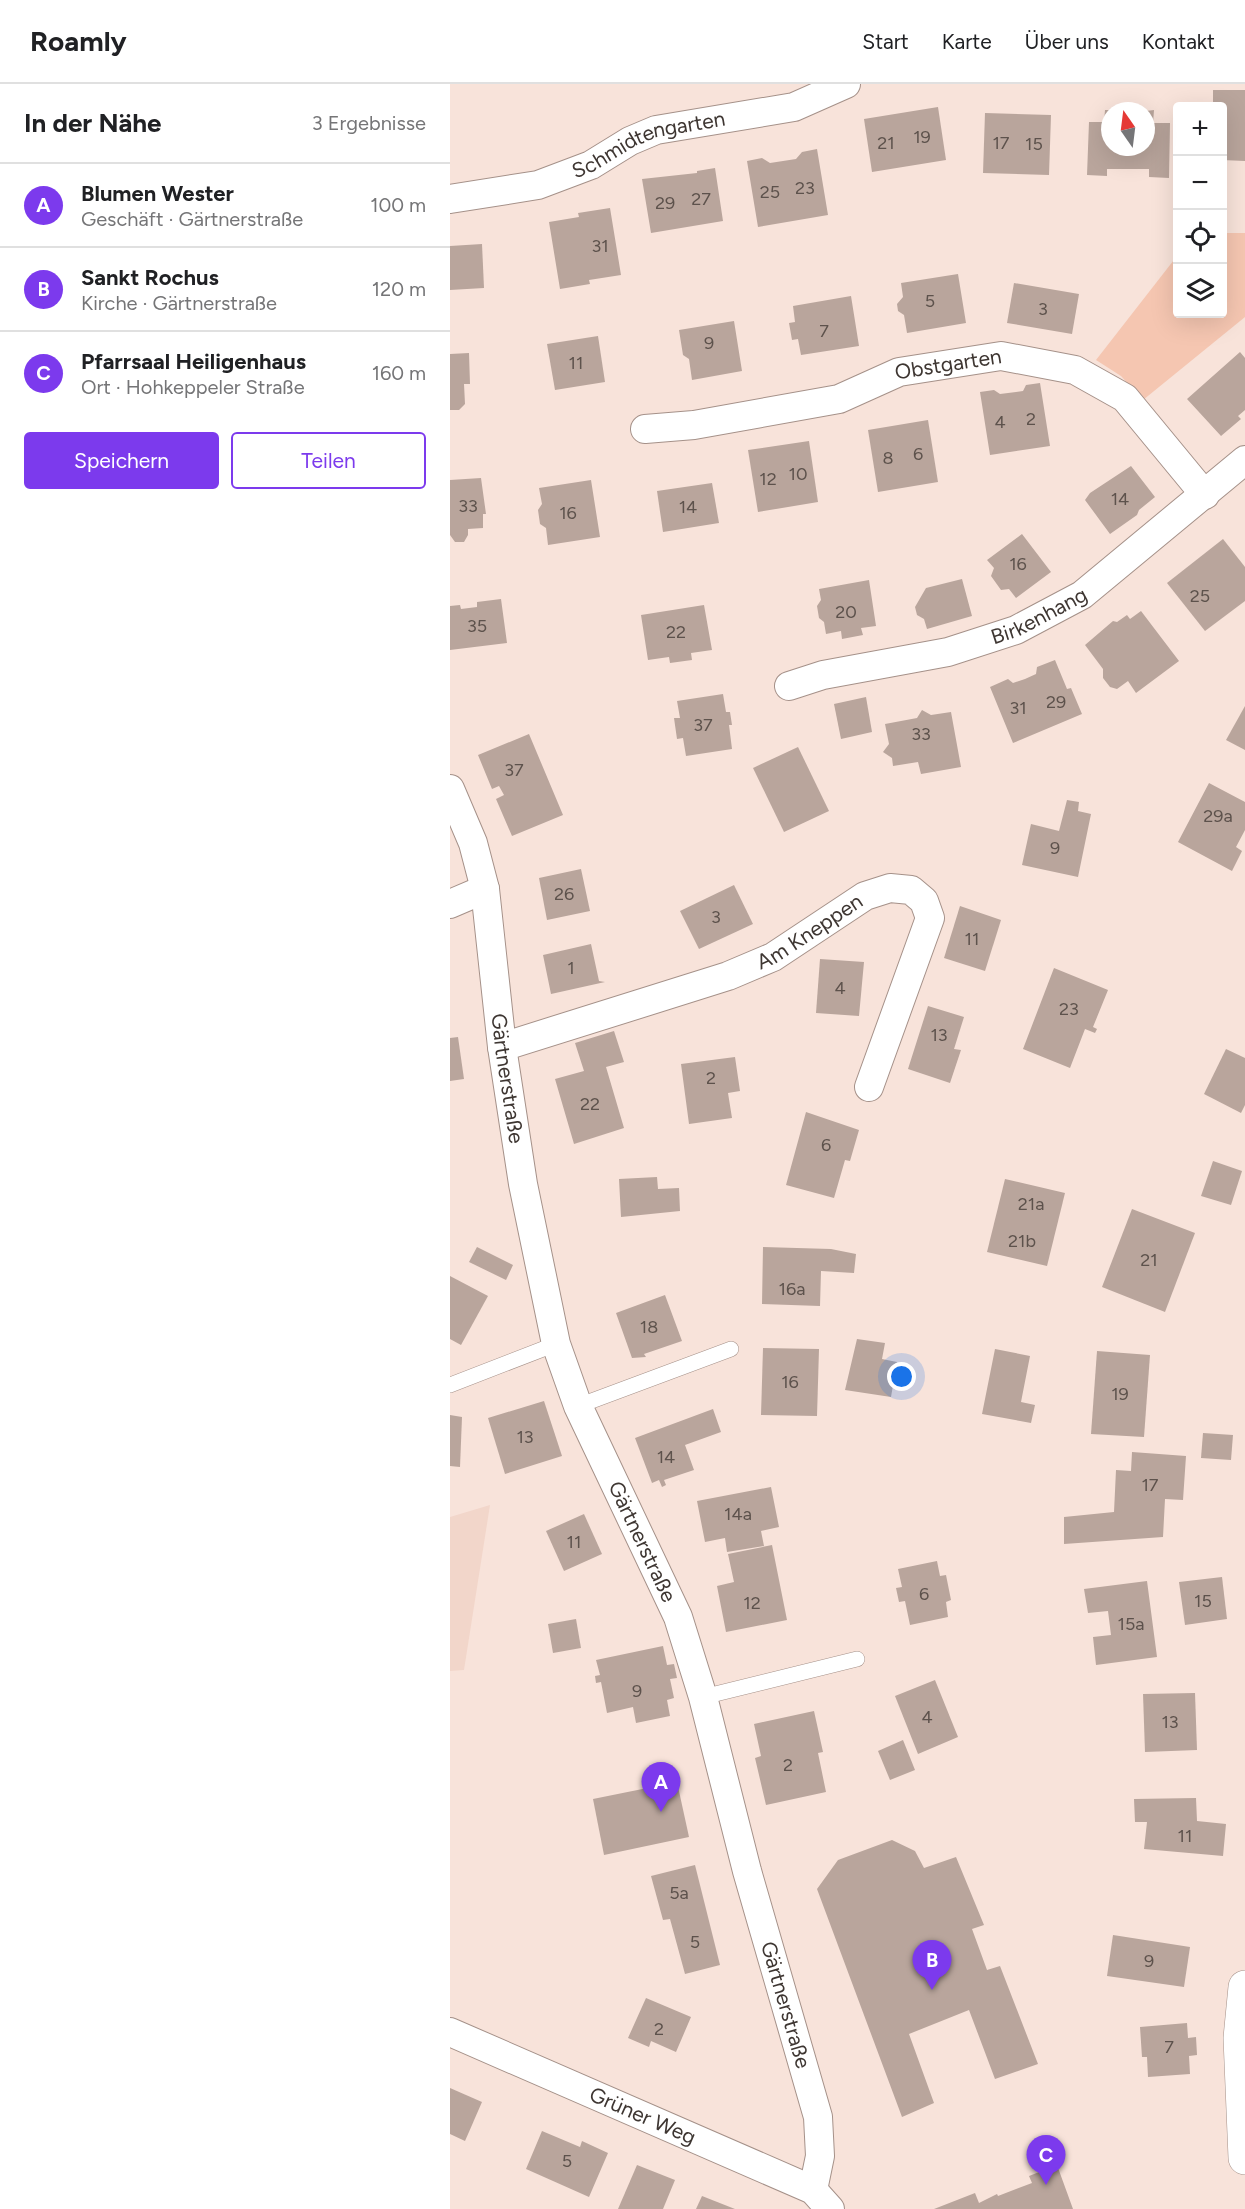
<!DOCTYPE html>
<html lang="de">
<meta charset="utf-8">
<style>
body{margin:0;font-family:Figtree,sans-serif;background:#f2f2f2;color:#202124}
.controls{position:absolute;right:18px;top:18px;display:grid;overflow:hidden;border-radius:6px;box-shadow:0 6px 24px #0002}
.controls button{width:54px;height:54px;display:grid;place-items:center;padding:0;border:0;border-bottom:2px solid #e0e0e0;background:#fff;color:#202124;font:30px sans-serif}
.compass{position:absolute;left:651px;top:18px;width:54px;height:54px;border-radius:50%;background:#fff;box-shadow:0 6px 24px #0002;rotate:346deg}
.you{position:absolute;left:452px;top:1293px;width:21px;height:21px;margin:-15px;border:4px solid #fff;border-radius:50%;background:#1a73e8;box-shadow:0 0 0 9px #1a73e833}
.badge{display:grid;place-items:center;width:39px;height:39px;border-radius:50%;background:#7c3aed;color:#fff;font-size:20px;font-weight:700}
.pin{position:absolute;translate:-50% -50px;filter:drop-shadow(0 2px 3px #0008)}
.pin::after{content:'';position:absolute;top:32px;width:21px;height:18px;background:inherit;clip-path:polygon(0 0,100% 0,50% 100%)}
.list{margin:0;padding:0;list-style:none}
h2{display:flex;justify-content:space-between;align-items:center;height:78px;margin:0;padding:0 24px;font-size:26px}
h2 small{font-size:20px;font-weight:400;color:#757577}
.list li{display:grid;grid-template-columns:39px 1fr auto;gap:18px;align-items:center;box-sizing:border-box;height:84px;padding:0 24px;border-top:2px solid #e0e0e0}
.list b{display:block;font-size:22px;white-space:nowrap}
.list p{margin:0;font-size:20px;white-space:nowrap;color:#757577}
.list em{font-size:20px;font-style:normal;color:#757577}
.actions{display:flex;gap:12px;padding:18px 24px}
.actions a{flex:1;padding:14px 0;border:2px solid #7c3aed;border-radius:6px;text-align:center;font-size:21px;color:#7c3aed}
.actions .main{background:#7c3aed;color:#fff}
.icon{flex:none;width:33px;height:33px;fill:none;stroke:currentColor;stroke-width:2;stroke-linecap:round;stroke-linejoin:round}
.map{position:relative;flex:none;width:795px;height:2125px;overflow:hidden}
header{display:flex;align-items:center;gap:36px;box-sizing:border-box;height:84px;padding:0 30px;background:#fff;border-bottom:2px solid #e0e0e0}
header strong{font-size:28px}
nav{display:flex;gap:33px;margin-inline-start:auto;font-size:21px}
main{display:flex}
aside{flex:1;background:#fff}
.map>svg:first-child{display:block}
</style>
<header>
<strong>Roamly</strong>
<nav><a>Start</a><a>Karte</a><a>Über uns</a><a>Kontakt</a></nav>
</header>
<main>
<aside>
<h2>In der Nähe<small>3 Ergebnisse</small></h2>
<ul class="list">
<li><span class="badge">A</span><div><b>Blumen Wester</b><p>Geschäft · Gärtnerstraße</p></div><em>100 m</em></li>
<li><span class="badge">B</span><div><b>Sankt Rochus</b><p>Kirche · Gärtnerstraße</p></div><em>120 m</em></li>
<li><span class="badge">C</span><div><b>Pfarrsaal Heiligenhaus</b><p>Ort · Hohkeppeler Straße</p></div><em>160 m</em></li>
</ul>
<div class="actions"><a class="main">Speichern</a><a>Teilen</a></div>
</aside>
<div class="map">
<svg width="795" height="2125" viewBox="0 0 795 2125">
<rect width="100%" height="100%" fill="#f8e3da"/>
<!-- built -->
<polygon fill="#f2d6ca" points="40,1421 14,1586 0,1587 0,1433"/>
<!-- park -->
<polygon fill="#f5c6b1" points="773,149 795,149 795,233 693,316 671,292 646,276 727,172 728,230 772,230"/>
<!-- building -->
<g fill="#b9a59c">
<polygon points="763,6 795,6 795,77 772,76 772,22 763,22"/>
<polygon points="488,23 496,76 422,88 414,35"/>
<polygon points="655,26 660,26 660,63 696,63 696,27 704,26 703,39 720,39 719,94 699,93 699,85 657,85 657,92 637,91 639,38 654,38"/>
<polygon points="535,29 601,31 599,91 533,89"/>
<polygon points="367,65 378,131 308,143 297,77 312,74 320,79 346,75 352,68"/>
<polygon points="265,84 273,137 201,149 192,95 247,89 247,87"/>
<polygon points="160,124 171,191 139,196 140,200 110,205 99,138 129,133 128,129"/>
<polygon points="32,160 34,204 0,206 0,162"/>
<polygon points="508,190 516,239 457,249 454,231 448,227 447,220 453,213 451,199"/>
<polygon points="564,199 629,210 622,250 557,239"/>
<polygon points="401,212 409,262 351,271 348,255 342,256 339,239 345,238 343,222"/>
<polygon points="284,237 292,287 242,296 239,275 233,271 229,246"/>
<polygon points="148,252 155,298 105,306 97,260"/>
<polygon points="790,268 795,274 795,326 788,332 791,335 771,352 737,315"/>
<polygon points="19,269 20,300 14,300 15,320 9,326 0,326 0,270"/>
<polygon points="590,299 600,362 540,371 530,308 544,306 550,310 573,307 576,301"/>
<polygon points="478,336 488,398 428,408 418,346"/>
<polygon points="359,357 368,418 308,428 298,366"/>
<polygon points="681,382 705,413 689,426 687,431 660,450 635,416 640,409"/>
<polygon points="31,394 36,430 33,430 33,444 18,445 18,451 14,458 5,458 0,451 0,396"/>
<polygon points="141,396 150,453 98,461 96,444 90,440 88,426 92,420 89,404"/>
<polygon points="262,399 269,439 213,448 207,407"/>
<polygon points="572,450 601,488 566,514 559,505 551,506 541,492 544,484 537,476"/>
<polygon points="773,455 795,483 795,517 755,547 717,499"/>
<polygon points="512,495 522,532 477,545 474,535 467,531 465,523 476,504"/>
<polygon points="419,496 426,542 411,544 413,551 392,555 391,547 376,550 374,538 369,534 367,522 371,516 369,505"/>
<polygon points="51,515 57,559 0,566 0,522 10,521 11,525 27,523 27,518"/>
<polygon points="254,521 262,566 241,569 242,576 220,579 219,573 198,576 191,531"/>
<polygon points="691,527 729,577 686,609 678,597 667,605 660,603 653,594 653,585 635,561 663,537 667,538 677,531 680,535"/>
<polygon points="605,576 617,605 621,604 632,630 563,659 540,603 558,595 563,599 575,595 586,590 587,583"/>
<polygon points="273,610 276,628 280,628 282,641 279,641 282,665 236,672 233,654 227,655 224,634 230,634 227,617"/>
<polygon points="416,613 422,648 391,655 384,620"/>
<polygon points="795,622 795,666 776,656"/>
<polygon points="472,626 481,631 501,628 511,683 471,690 468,678 443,682 442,674 433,668 439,660 435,640 467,634"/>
<polygon points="79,650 113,731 62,752 46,715 54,711 49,702 42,705 28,671"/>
<polygon points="348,663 379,727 334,748 303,684"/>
<polygon points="759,699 795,718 795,746 786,763 792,767 782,787 728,758"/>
<polygon points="617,716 629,718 628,727 641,730 628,793 572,781 581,740 609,747"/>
<polygon points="131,785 140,827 97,836 89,794"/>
<polygon points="284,801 303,840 249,865 230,827"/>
<polygon points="510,822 551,836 535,887 494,874"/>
<polygon points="141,860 149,897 155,898 101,910 93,871"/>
<polygon points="370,875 414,878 409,932 366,929"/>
<polygon points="604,884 658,906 643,943 647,945 645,949 635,945 620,984 573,965"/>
<polygon points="478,922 514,933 504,965 511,966 500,999 458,985"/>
<polygon points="164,947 174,978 156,983 174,1044 124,1060 105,995 134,987 125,959"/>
<polygon points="8,953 14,995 0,997 0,954"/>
<polygon points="776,965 795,974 795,1021 791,1029 754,1010"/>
<polygon points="285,973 290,1007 278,1009 282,1034 239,1040 231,980"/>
<polygon points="356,1028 409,1046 400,1077 395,1076 384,1114 336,1101"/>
<polygon points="763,1077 792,1087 781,1121 751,1112"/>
<polygon points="207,1093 208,1105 229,1104 230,1127 171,1133 169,1095"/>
<polygon points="555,1095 615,1109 597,1182 537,1168"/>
<polygon points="682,1125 745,1149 715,1228 652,1203"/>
<polygon points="27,1163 63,1181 56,1196 19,1178"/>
<polygon points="313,1163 381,1165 406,1170 404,1189 371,1187 370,1222 312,1220"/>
<polygon points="0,1192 38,1212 11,1261 0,1255"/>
<polygon points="215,1211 232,1257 194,1270 196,1273 182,1274 166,1229"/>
<polygon points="407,1255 435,1259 432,1275 447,1278 441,1313 395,1306"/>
<polygon points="313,1264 369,1265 367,1332 311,1331"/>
<polygon points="545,1265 580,1272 571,1318 585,1321 581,1339 532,1330"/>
<polygon points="647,1267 700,1271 694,1353 641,1350"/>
<polygon points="94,1317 112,1372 55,1390 38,1334"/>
<polygon points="263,1325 271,1348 235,1361 244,1386 214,1396 216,1401 212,1403 209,1396 202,1399 185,1354"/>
<polygon points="0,1331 12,1333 10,1383 0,1382"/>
<polygon points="753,1349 783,1351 781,1376 751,1374"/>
<polygon points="682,1368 736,1372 733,1416 715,1415 713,1453 614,1460 614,1433 664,1428 666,1386 681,1387"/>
<polygon points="321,1403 329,1443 311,1447 314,1462 277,1468 275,1454 255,1458 247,1417"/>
<polygon points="134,1430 152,1470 114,1487 96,1447"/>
<polygon points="322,1461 337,1536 276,1548 267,1502 284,1498 278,1470"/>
<polygon points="487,1477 490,1492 496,1491 501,1516 496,1518 498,1533 460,1541 455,1517 449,1518 446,1504 452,1503 448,1485"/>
<polygon points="772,1493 777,1535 735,1541 729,1498"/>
<polygon points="697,1497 707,1573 646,1581 643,1553 661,1551 658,1527 638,1529 634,1505"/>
<polygon points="126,1535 131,1564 103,1569 98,1540"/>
<polygon points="213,1562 217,1581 224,1580 227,1594 220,1595 224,1614 217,1616 220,1632 186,1639 183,1623 157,1629 151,1598 146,1599 145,1592 150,1591 146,1576"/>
<polygon points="485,1596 508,1653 468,1670 445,1612"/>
<polygon points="745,1609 747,1666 695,1668 693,1610"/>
<polygon points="364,1627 373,1668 368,1669 376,1708 316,1721 305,1674 311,1672 304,1640"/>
<polygon points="453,1656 465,1686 440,1696 428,1667"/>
<polygon points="227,1698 239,1753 154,1771 143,1715"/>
<polygon points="746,1714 747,1737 776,1740 773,1772 694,1765 697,1738 685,1738 684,1715"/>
<polygon points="442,1756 465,1767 474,1784 506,1773 534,1841 522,1845 537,1886 550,1882 588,1980 545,1995 519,1926 459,1950 484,2019 452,2033 367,1805 388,1776"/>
<polygon points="245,1781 270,1881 235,1890 220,1835 213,1836 201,1792"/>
<polygon points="663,1851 740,1863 734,1903 657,1892"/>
<polygon points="196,1914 241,1933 226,1968 201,1957 199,1963 178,1954"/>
<polygon points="737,1939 738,1954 746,1953 747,1971 739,1972 740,1990 698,1993 697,1973 692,1973 690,1943"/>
<polygon points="0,2004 32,2018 15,2057 0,2050"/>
<polygon points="92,2047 130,2063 132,2057 158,2069 139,2113 76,2085"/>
<polygon points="187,2081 225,2096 213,2125 168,2125"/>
<polygon points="607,2081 623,2125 484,2125 525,2109 529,2119 547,2110 548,2112 582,2099 579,2092"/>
<polygon points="252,2112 285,2125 246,2125"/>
</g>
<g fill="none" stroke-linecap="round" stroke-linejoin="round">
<!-- service casing -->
<g stroke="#a59189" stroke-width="16">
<g id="service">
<polyline points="0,1301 106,1260"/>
<polyline points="128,1322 281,1265"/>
<polyline points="253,1613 407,1575"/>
</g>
</g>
<!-- minor casing -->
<g stroke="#a59189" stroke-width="30">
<g id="minor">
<path id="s1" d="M0,115L88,101L141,81L180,57L206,46L344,23L396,0"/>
<path id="s2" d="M195,345L244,341L389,315L449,288L551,272L625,286L675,314L755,411"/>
<path id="s3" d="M339,602L373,591L498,568L566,546L632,511L795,376"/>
<path id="s4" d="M0,705L23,759L35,805L52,963L73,1100L106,1260L128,1322L228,1533L253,1613L297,1787L368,2033L370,2072L363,2106"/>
<polyline points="0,820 35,805"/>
<path id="s5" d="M52,963L278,892L323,873L415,812L440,804L461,806L474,817L480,834L419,1003"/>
<path id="s6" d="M0,1948L363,2106L380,2125"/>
</g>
</g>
<!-- tertiary casing -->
<g stroke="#a59189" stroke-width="34">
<polyline id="tertiary" points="795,1903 790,1954 795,2074"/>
</g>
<!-- service -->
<use href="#service" stroke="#fff" stroke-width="15"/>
<!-- minor -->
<use href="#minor" stroke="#fff" stroke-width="28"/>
<!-- tertiary -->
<use href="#tertiary" stroke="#fff" stroke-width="33"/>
</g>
<g text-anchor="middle" stroke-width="4.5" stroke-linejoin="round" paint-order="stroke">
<!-- number labels -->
<g font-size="18" fill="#5d524c">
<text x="472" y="59">19</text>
<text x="436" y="65">21</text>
<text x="551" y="65">17</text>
<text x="584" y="66">15</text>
<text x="355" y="110">23</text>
<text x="320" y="114">25</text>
<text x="251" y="121">27</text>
<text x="215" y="125">29</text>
<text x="150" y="168">31</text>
<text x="480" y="223">5</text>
<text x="593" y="231">3</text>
<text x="374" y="253">7</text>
<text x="259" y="265">9</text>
<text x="126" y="285">11</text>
<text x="581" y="341">2</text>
<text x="550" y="344">4</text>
<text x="468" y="376">6</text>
<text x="438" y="380">8</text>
<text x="348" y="396">10</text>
<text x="318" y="401">12</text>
<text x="670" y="421">14</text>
<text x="18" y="428">33</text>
<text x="238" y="429">14</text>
<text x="118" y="435">16</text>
<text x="568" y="486">16</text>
<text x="750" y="518">25</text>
<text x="396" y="534">20</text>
<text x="27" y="548">35</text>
<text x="226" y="554">22</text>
<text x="606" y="624">29</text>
<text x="568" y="630">31</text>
<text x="253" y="647">37</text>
<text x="471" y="656">33</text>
<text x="64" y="692">37</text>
<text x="768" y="738">29a</text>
<text x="605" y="770">9</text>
<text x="114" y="816">26</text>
<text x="266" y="839">3</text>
<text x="522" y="861">11</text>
<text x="121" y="890">1</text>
<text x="390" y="910">4</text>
<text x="619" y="931">23</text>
<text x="489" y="957">13</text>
<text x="261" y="1000">2</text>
<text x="140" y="1026">22</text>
<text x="376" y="1067">6</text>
<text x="581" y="1126">21a</text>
<text x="572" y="1163">21b</text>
<text x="699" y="1182">21</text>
<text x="342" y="1211">16a</text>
<text x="199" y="1249">18</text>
<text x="340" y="1304">16</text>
<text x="670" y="1316">19</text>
<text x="75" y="1359">13</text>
<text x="216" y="1379">14</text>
<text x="700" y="1407">17</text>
<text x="288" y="1436">14a</text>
<text x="124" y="1464">11</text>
<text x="474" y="1516">6</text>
<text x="753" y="1523">15</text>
<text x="302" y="1525">12</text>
<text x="681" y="1546">15a</text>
<text x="187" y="1613">9</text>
<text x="477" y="1639">4</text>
<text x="720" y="1644">13</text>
<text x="338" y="1687">2</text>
<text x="735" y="1758">11</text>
<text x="229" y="1815">5a</text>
<text x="245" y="1864">5</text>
<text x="699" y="1883">9</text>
<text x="209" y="1951">2</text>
<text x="719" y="1969">7</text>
<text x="117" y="2083">5</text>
</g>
<!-- street labels -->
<g font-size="21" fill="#3e3632" stroke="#fff">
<text dy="7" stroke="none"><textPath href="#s1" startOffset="208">Schmidtengarten</textPath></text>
<text dy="7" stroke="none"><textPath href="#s2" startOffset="312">Obstgarten</textPath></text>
<text dy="7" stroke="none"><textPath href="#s3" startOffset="261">Birkenhang</textPath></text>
<text dy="7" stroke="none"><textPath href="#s5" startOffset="330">Am Kneppen</textPath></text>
<text dy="7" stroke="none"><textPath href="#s4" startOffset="297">Gärtnerstraße</textPath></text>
<text dy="7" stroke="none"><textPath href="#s4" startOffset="783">Gärtnerstraße</textPath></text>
<text dy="7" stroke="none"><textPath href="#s4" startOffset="1269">Gärtnerstraße</textPath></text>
<text dy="7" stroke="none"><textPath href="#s6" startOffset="210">Grüner Weg</textPath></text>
</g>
</g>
</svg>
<div class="controls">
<button>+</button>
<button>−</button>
<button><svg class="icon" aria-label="locate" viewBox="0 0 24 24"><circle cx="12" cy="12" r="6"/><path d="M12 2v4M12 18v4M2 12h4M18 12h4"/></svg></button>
<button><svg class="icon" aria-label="layers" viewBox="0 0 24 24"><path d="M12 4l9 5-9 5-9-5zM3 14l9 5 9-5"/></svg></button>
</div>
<svg class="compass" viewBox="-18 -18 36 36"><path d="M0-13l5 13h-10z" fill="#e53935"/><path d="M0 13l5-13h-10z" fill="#757577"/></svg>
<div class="you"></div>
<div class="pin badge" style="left:211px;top:1728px">A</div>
<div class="pin badge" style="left:482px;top:1906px">B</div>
<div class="pin badge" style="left:596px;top:2101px">C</div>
</div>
</main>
